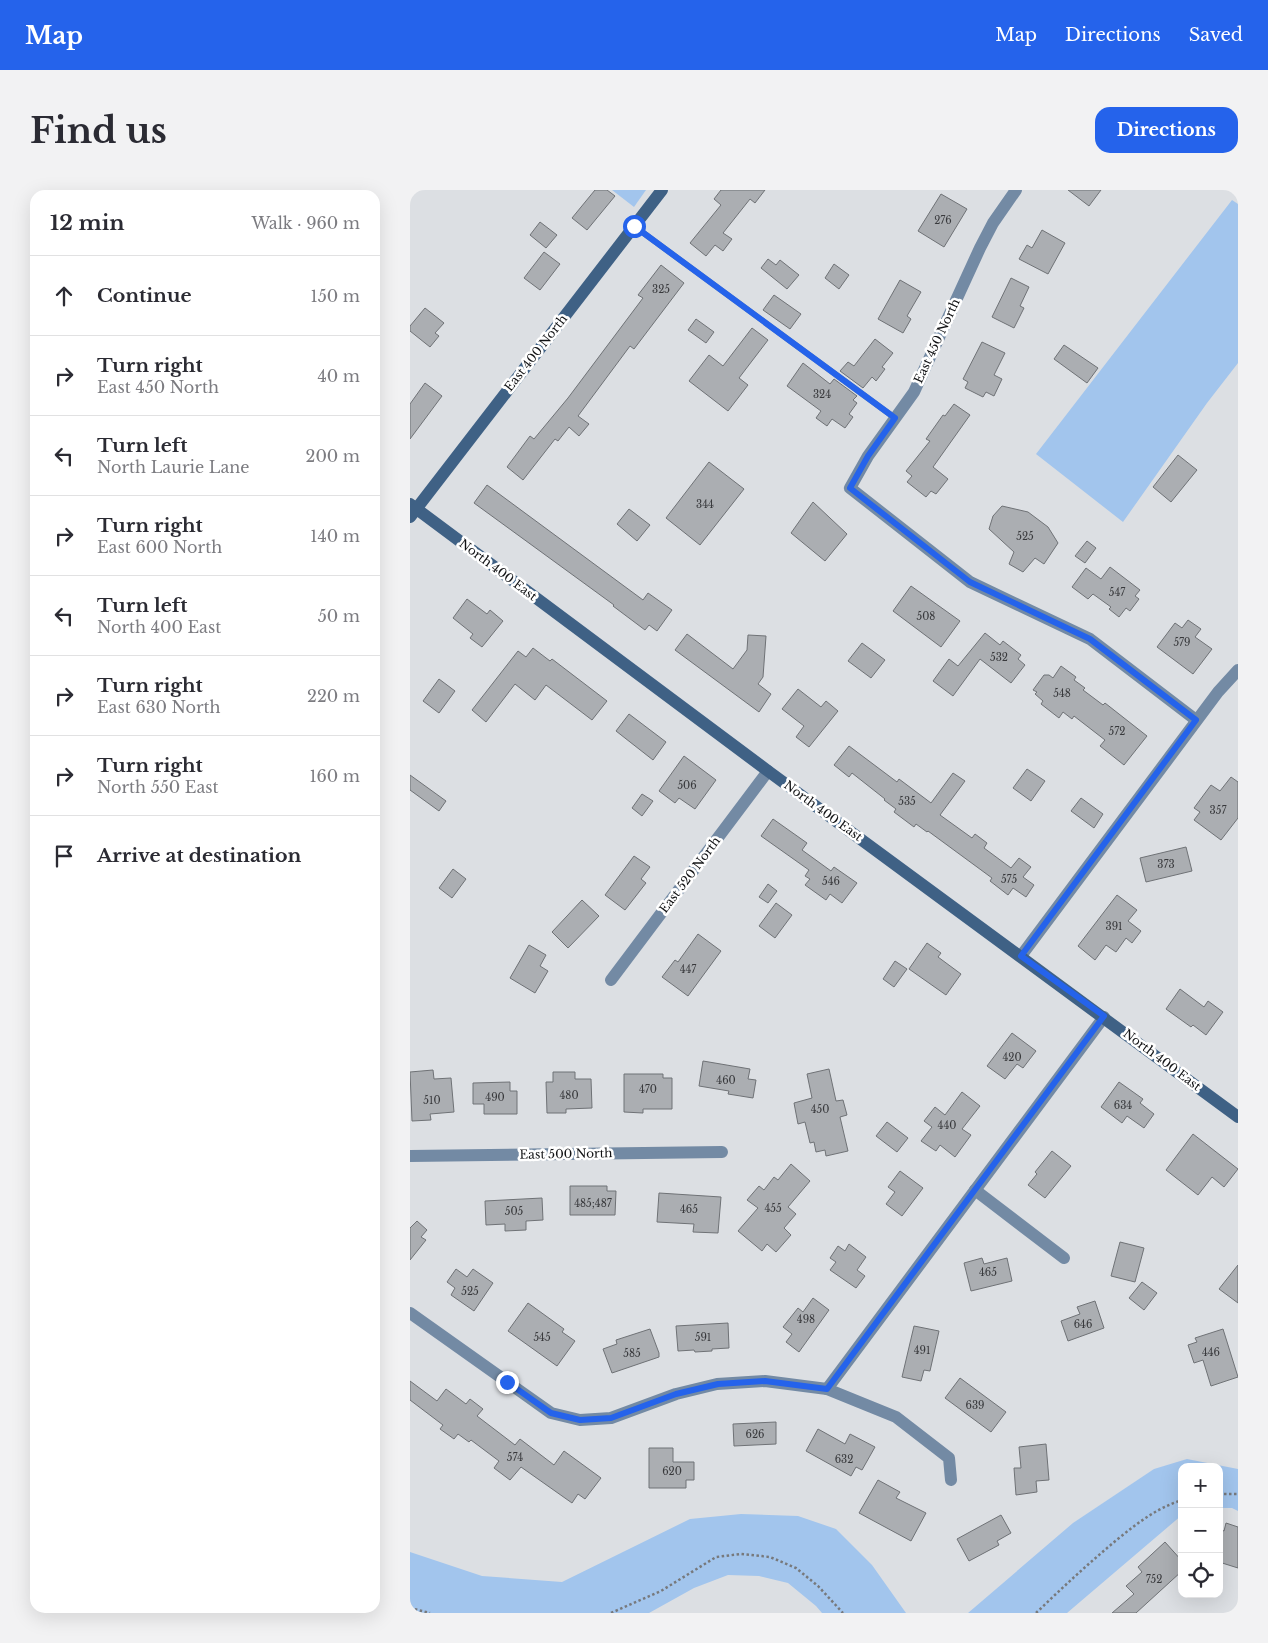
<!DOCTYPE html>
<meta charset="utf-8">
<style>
body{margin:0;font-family:"Libre Baskerville",serif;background:#f2f2f3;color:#2b2b33}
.controls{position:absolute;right:15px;bottom:15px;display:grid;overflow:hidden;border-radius:10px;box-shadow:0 5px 20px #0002}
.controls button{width:45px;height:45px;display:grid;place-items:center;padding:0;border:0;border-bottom:1px solid #e1e1e2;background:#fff;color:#2b2b33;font:25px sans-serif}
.stop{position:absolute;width:15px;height:15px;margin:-11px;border:4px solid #2563eb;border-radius:50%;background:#fff}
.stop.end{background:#2563eb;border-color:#fff;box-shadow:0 1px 5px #0008}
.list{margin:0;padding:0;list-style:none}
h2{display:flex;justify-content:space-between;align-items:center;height:65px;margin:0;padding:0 20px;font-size:21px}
h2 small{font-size:16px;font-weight:400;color:#7c7c81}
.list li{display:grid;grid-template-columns:32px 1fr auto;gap:15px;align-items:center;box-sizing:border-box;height:80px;padding:0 20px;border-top:1px solid #e1e1e2}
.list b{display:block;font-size:19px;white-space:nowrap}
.list p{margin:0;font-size:16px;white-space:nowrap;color:#7c7c81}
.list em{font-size:16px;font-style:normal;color:#7c7c81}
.icon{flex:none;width:28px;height:28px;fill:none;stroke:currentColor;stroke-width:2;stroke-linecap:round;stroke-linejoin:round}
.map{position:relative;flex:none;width:828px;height:1423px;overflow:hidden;border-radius:15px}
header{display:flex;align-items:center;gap:30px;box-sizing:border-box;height:70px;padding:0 25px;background:#2563eb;color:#fff}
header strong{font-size:24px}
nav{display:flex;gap:28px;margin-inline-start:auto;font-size:18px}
.intro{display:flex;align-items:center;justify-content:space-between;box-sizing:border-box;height:120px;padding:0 30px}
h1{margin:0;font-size:35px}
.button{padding:12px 22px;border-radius:15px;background:#2563eb;color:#fff;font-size:18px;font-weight:700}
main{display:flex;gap:30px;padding:0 30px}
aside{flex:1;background:#fff;border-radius:15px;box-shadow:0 5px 20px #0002}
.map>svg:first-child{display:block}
</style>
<header>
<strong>Map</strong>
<nav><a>Map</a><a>Directions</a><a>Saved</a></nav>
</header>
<div class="intro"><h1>Find us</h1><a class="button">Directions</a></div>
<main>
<aside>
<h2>12 min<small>Walk · 960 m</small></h2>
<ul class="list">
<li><svg class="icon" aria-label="ahead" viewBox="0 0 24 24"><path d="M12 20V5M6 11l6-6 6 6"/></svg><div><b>Continue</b></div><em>150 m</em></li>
<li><svg class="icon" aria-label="right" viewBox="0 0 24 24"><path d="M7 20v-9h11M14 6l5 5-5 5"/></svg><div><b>Turn right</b><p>East 450 North</p></div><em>40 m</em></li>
<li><svg class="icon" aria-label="left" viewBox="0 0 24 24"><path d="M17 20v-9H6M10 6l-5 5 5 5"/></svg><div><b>Turn left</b><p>North Laurie Lane</p></div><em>200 m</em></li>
<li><svg class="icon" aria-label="right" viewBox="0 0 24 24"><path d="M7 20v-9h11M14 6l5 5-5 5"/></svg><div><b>Turn right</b><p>East 600 North</p></div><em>140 m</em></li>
<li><svg class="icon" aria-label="left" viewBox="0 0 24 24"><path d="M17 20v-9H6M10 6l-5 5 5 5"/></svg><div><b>Turn left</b><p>North 400 East</p></div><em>50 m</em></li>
<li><svg class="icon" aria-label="right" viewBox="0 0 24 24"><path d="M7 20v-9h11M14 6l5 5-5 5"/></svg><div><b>Turn right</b><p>East 630 North</p></div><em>220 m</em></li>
<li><svg class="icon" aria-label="right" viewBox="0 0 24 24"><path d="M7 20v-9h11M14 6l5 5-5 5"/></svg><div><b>Turn right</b><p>North 550 East</p></div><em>160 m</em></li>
<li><svg class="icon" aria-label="arrive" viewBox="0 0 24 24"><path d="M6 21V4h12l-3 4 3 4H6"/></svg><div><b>Arrive at destination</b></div></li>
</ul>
</aside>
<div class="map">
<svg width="828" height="1423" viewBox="0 0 828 1423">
<rect width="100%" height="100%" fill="#dcdfe3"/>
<!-- green -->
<g fill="#a2c5ed">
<polygon points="202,0 236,0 224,17"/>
<polygon points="822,10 828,14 828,173 797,213 713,332 626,264"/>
<polygon points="777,1269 828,1279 828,1321 822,1318 809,1318 809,1277 772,1277 772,1325 657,1423 558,1423 663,1333 744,1279"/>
<polygon points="331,1324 388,1326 426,1339 462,1375 496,1423 412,1423 406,1416 378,1393 349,1386 318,1385 284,1398 239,1423 0,1423 0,1362 72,1386 152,1392 280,1329"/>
</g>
<!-- building -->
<g fill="#abaeb2" stroke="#6f7276">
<polygon points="185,0 197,0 205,6 177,40 162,28"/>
<polygon points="311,0 355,0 345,13 340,9 313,43 322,49 313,61 305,55 296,66 280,53 311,15 304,9"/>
<polygon points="658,0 691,0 679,16"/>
<polygon points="531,4 557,19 534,57 508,41"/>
<polygon points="130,32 147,45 136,58 120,45"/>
<polygon points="632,40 655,53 638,84 609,69 617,55 622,58"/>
<polygon points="134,62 150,74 130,100 114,88"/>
<polygon points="358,69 366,75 370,70 389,85 377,99 351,78"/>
<polygon points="424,74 439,85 429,99 415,88"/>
<polygon points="251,75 274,93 224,159 220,156 168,226 179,234 169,246 159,237 148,251 145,249 113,290 97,277 120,246 124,249 158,208 233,108 228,105"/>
<polygon points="601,88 619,97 610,116 614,118 604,138 582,127"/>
<polygon points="490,90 511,102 497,126 501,129 493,143 468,129"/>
<polygon points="364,105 391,124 380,139 353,120"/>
<polygon points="15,118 34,133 25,143 29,146 20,157 0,141 0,136"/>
<polygon points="286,129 304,142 296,153 278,140"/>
<polygon points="342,138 358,150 329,188 338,195 318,221 279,191 299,165 313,176"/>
<polygon points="465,149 483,163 472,177 475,179 466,191 462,187 453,198 430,181 438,172 444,176"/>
<polygon points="572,152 595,163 584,185 592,189 584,206 576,202 573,207 555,198 558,192 553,189"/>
<polygon points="654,155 688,178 677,193 644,169"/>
<polygon points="393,173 420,194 424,189 447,206 443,210 447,213 439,224 443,227 435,238 422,229 417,236 406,228 411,221 377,196"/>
<polygon points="15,193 32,206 0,249 0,214"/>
<polygon points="544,214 560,225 523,277 538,289 526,304 521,301 516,307 497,292 502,286 496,281 520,251 516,249 533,225 535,226"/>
<polygon points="768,265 787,280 761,312 743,297"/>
<polygon points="299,272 334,299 290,355 256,328"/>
<polygon points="77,295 233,410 238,403 262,420 247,441 239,435 235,440 203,416 204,415 64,313"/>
<polygon points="403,312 437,344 415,371 381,343"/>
<polygon points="592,316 618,322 638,337 648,353 634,374 625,368 613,382 599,374 604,362 579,339 583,326"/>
<polygon points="219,319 240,335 227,351 207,334"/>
<polygon points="677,351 686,358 675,373 665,366"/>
<polygon points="700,377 730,400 725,406 729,409 720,421 716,418 709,427 699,419 701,417 683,404 678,409 662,397 676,378 691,389"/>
<polygon points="501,396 550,431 531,457 483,421"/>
<polygon points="57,409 77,424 80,420 93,431 72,457 60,448 63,444 43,428"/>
<polygon points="778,430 791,439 785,447 802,459 783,484 747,457 765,433 772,438"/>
<polygon points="575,443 590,455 593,451 611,465 608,469 615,475 601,493 570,469 543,506 523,491 539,469 548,476"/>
<polygon points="277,444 323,479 337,460 338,445 356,446 353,487 348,494 361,504 349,522 265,460"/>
<polygon points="452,453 475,470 461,488 438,471"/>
<polygon points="123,458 140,471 142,469 197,511 182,530 136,495 125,510 105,494 76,532 62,520 108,461 116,467"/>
<polygon points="651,476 666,487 664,490 675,498 673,500 693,515 695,513 737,546 714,575 690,556 695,550 664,526 662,529 653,522 649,528 631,514 633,511 625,504 627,502 623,500 634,485 639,485 643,488"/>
<polygon points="29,489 45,501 29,523 13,511"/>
<polygon points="388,499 411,517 416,511 428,521 399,557 386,547 394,536 372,519"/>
<polygon points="219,524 256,552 243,570 206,541"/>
<polygon points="439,556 487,592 489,589 521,613 543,583 555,591 530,625 562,648 565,644 577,653 574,658 601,678 609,668 621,677 613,687 624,695 616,707 603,698 598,705 580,691 582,688 518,641 517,642 506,634 504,637 484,622 486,619 474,610 475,609 442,583 439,587 424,575"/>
<polygon points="274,566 306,590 285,619 269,608 265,613 249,601"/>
<polygon points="617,579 635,591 621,611 603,598"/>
<polygon points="0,585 36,611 29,621 0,600"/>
<polygon points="821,587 828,592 828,628 811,650 784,630 790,622 784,618 801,595 810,601"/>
<polygon points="232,604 243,611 232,626 222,618"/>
<polygon points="671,608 693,624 684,638 661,621"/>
<polygon points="363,629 397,653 392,660 421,681 424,677 447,693 432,713 420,704 416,710 395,695 400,689 395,686 399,680 351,646"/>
<polygon points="776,657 782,681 736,692 730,668"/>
<polygon points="224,666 240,677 231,689 236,693 215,720 195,705"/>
<polygon points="43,679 56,689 42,708 29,698"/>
<polygon points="358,694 367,701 358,713 349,707"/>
<polygon points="707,705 727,720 718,731 731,741 722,753 716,748 706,762 696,755 685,770 668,756"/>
<polygon points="172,710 189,726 158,758 142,742"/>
<polygon points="366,713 382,725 365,748 349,736"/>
<polygon points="288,744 311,761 278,806 252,787 265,770 268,772"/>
<polygon points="517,753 531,763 528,767 551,784 536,805 499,779"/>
<polygon points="119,755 136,765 130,776 138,781 125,803 100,788"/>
<polygon points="485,771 497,779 484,797 473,789"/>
<polygon points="770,799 794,817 798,811 813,822 796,845 783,835 781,837 756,819"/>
<polygon points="602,843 626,861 613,878 607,874 595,889 577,876"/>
<polygon points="293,871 340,879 338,889 346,890 343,908 318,904 319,901 289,896"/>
<polygon points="419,879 426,911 433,910 437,925 430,927 438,961 416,966 415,960 406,962 404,952 400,953 395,932 388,934 384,913 402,908 397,884"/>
<polygon points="23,880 24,889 41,888 44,922 20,924 21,930 2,931 0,882"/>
<polygon points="143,882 165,882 165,889 181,889 182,918 156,919 156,923 137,923 136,892 143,892"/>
<polygon points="214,884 253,884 253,888 262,888 262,919 233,919 233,923 214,922"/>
<polygon points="100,892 100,901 107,901 107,924 74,924 74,914 63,914 63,893"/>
<polygon points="709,892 733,909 730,913 744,924 734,938 717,926 712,933 691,917"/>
<polygon points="552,902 570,916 552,939 561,945 545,967 530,955 526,961 511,951 522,937 514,931 525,917 535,925"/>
<polygon points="477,932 498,948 487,962 466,946"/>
<polygon points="783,944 828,979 814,997 802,987 788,1005 756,980"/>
<polygon points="642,961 661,976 635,1008 618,995 627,984 625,982"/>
<polygon points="381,974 400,991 378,1017 386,1024 374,1038 381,1045 366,1062 357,1054 352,1061 328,1041 348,1018 337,1010 349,996 354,1000 364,987 368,990"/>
<polygon points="490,981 513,998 492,1026 476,1014 485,1002 478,997"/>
<polygon points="160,996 197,996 197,1001 206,1001 205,1025 160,1025"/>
<polygon points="249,1003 311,1007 308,1043 283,1042 284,1034 247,1032"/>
<polygon points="132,1008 133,1030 116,1031 116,1040 95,1041 95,1034 76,1035 75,1011"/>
<polygon points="7,1031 17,1040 11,1047 16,1050 0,1070 0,1038"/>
<polygon points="710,1052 734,1058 725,1092 701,1086"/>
<polygon points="439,1054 456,1067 447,1080 455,1086 446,1098 420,1080 426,1072 420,1068 428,1056 435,1061"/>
<polygon points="572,1068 574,1074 597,1068 602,1091 561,1101 554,1073"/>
<polygon points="828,1075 828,1113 809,1099"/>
<polygon points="46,1079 57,1087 63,1079 83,1093 64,1121 41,1105 45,1098 37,1092"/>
<polygon points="732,1092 747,1103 734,1120 719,1108"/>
<polygon points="403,1108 419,1120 389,1162 376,1152 382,1144 373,1137 388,1118 393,1122"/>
<polygon points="685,1111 694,1138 658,1151 651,1131 670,1124 667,1117"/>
<polygon points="118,1113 154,1139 152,1142 165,1151 147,1176 98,1141"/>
<polygon points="318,1133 319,1158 302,1159 302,1161 285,1162 284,1160 268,1161 266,1136"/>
<polygon points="504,1136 529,1141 520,1181 514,1180 511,1191 492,1187"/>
<polygon points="240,1139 249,1163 249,1167 202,1183 193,1159 207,1154 206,1150"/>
<polygon points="813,1139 828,1187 801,1196 793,1170 784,1173 778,1155 787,1152 785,1148"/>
<polygon points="550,1188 596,1222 581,1242 535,1208"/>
<polygon points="0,1191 27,1211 36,1199 56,1214 60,1209 73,1219 67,1226 105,1255 110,1249 144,1275 154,1261 191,1288 175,1309 168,1304 162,1313 111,1277 100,1290 84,1278 89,1271 61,1250 59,1252 48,1244 44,1249 30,1239 33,1235 0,1210"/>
<polygon points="366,1232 366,1254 324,1256 323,1234"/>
<polygon points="408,1239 435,1254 440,1244 465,1257 452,1280 446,1277 441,1286 396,1261"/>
<polygon points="636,1254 639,1290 626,1291 627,1302 606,1305 604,1278 611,1278 609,1257"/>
<polygon points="239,1258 263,1258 263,1272 284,1272 284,1290 276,1290 276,1298 239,1298"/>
<polygon points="468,1290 490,1302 486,1308 516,1323 501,1351 449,1323"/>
<polygon points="591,1325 601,1343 587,1351 589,1355 559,1371 547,1349"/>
<polygon points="816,1333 828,1337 828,1378 809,1372 809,1339 814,1341"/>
<polygon points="755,1352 772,1371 772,1381 726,1423 702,1423 724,1404 716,1396 732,1382 728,1377"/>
</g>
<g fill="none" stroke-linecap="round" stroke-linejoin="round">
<!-- path -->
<g stroke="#77797c" stroke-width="2.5" stroke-dasharray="2.5 2.5" stroke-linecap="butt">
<polyline points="809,1304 828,1304"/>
<polyline points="0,1418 20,1423"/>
<polyline points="201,1423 251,1401 306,1367 331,1364 360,1367 386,1378 408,1396 433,1423"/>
<path d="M626,1423C653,1397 680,1372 709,1348C729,1332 747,1318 772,1310"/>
</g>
<!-- lane -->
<polyline stroke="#738aa4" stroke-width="6" points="224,36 485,228"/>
<!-- street -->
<g stroke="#738aa4" stroke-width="12">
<polyline points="606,0 583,33 570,58 504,202 458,266 440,298 560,392 680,449 786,530"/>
<polyline points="611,766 808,502 828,480"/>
<polyline points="201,790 358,581"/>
<polyline points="0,966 312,962"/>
<polyline points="565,1000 654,1068"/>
<polyline points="0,1123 141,1223 170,1230 201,1228 266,1204 307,1194 355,1191 417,1199 486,1227 539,1268 541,1290"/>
<polyline points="417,1199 694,827"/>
</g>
<!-- secondary -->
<g stroke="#3f6185" stroke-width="12">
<polyline points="0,314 358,581 828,927"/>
<polyline points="0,327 252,0"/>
</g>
</g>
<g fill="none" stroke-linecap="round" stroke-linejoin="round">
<!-- route -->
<polyline stroke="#2563eb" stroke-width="6" points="97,1192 141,1223 170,1230 201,1228 266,1204 308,1194 355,1191 417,1199 694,826 611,766 786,530 680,449 560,392 440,298 458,266 485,228 224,36"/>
</g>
<g text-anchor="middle" stroke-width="5" stroke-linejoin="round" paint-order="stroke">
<!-- number labels -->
<g font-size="10" fill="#38393c">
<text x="533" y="34">276</text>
<text x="251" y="103">325</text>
<text x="412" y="208">324</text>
<text x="295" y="318">344</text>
<text x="615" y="350">525</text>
<text x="707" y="406">547</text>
<text x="516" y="430">508</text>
<text x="772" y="456">579</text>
<text x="589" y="471">532</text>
<text x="652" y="507">548</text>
<text x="707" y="545">572</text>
<text x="277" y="599">506</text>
<text x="497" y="615">535</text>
<text x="808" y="624">357</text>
<text x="756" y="678">373</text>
<text x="599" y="693">575</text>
<text x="421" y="695">546</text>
<text x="704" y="740">391</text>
<text x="278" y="783">447</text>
<text x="602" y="871">420</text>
<text x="316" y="894">460</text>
<text x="238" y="903">470</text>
<text x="159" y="909">480</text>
<text x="85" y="911">490</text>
<text x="22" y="914">510</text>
<text x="713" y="919">634</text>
<text x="410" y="923">450</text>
<text x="537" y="939">440</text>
<text x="183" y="1017">485;487</text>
<text x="363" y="1022">455</text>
<text x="279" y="1023">465</text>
<text x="104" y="1025">505</text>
<text x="578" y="1086">465</text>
<text x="60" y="1105">525</text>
<text x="396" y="1133">498</text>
<text x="673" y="1138">646</text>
<text x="132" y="1151">545</text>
<text x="293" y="1151">591</text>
<text x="512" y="1164">491</text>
<text x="801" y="1166">446</text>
<text x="222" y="1167">585</text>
<text x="565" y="1219">639</text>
<text x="345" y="1248">626</text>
<text x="105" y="1271">574</text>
<text x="434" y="1273">632</text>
<text x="262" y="1285">620</text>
<text x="744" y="1393">752</text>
</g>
<!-- street labels -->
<g font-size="12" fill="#111214" stroke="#fff">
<text transform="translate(527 151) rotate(-65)" y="4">East 450 North</text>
<text transform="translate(126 163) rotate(-52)" y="4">East 400 North</text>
<text transform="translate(88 380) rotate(37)" y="4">North 400 East</text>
<text transform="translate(413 621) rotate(36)" y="4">North 400 East</text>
<text transform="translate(280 685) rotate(-53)" y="4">East 520 North</text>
<text transform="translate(752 870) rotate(37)" y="4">North 400 East</text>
<text transform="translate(156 964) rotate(-1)" y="4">East 500 North</text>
</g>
</g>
</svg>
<div class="controls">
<button>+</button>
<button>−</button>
<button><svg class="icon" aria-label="locate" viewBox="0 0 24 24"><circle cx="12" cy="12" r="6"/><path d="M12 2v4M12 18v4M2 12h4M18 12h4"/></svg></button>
</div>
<div class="stop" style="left:224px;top:36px"></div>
<div class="stop end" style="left:97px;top:1192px"></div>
</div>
</main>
